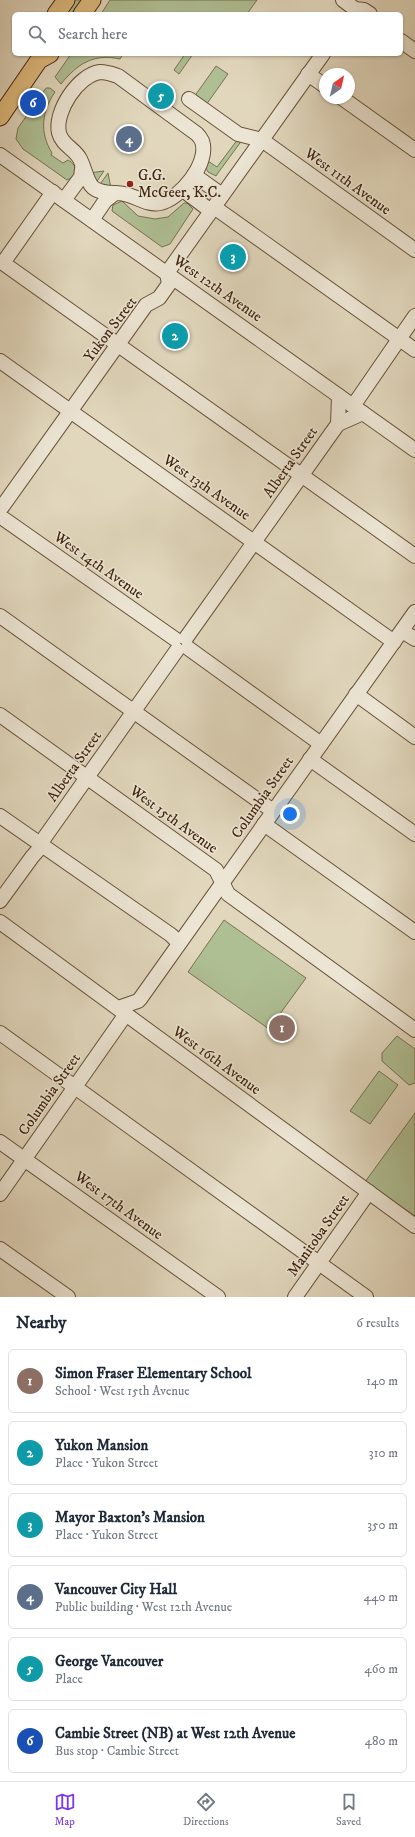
<!DOCTYPE html>
<meta charset="utf-8">
<style>
body{margin:0;font-family:"IM FELL DW Pica",serif;background:#f2f2f3;color:#1f2937}
.compass{position:absolute;left:319px;top:68px;width:36px;height:36px;border-radius:50%;background:#fff;box-shadow:0 1px 3px #0004;rotate:34deg}
.you{position:absolute;left:290px;top:814px;width:14px;height:14px;margin:-10px;border:3px solid #fff;border-radius:50%;background:#1a73e8;box-shadow:0 0 0 6px #1a73e833}
.badge{display:grid;place-items:center;width:26px;height:26px;border-radius:50%;background:#7c3aed;color:#fff;font-size:13px;font-weight:700}
.pin{position:absolute;translate:-50% -50%;border:2px solid #fff;box-shadow:0 1px 4px #0006}
.list{margin:0;padding:0;list-style:none}
h2{display:flex;justify-content:space-between;align-items:center;height:52px;margin:0;padding:0 16px;font-size:17px}
h2 small{font-size:13px;font-weight:400;color:#747a83}
.list li{display:grid;grid-template-columns:26px 1fr auto;gap:12px;align-items:center;box-sizing:border-box;height:64px;margin:0 8px 8px;padding:0 8px;border:1px solid #e0e1e3;border-radius:6px}
.list b{display:block;font-size:15px;white-space:nowrap}
.list p{margin:0;font-size:13px;white-space:nowrap;color:#747a83}
.list em{font-size:13px;font-style:normal;color:#747a83}
.icon{flex:none;width:22px;height:22px;fill:none;stroke:currentColor;stroke-width:2;stroke-linecap:round;stroke-linejoin:round}
.map{position:relative;flex:none;width:415px;height:1297px;overflow:hidden}
.search{position:absolute;background:#fff;box-shadow:0 1px 3px #0004;left:12px;right:12px;top:12px;height:44px;display:flex;align-items:center;gap:10px;box-sizing:border-box;padding:0 14px;border-radius:6px;color:#747a83;font-size:15px}
.sheet{height:484px;background:#fff}
nav{display:flex;justify-content:space-around;align-items:center;box-sizing:border-box;height:56px;border-top:1px solid #e0e1e3;background:#fff;font-size:11px;color:#747a83}
nav a{display:grid;justify-items:center;gap:2px}
nav .on{color:#7c3aed}
.map>svg:first-child{display:block}
</style>
<div class="map">
<svg width="415" height="1297" viewBox="0 0 415 1297">
<rect width="100%" height="100%" fill="#e1d7bd"/>
<filter id="stains"><feTurbulence type="fractalNoise" baseFrequency=".005" numOctaves="4"/><feColorMatrix values="0 0 0 0 .2 0 0 0 0 .09 0 0 0 0 .02 0 0 0 .5 -.17"/></filter>
<radialGradient id="worn" r=".72"><stop offset=".6" stop-color="#630" stop-opacity="0"/><stop offset="1" stop-color="#630" stop-opacity=".3"/></radialGradient>
<!-- green -->
<g fill="#afbf94" stroke="#787252">
<polygon points="74,0 81,0 71,14 64,14"/>
<polygon points="110,0 257,0 247,14 101,14"/>
<path d="M71,54H123L120,59C94,53 77,64 61,84L55,77Z"/>
<polygon points="185,54 193,54 179,74 174,70"/>
<polygon points="216,66 228,74 206,105 194,97"/>
<path d="M46,88H50L55,92C42,111 39,132 52,153L51,155L63,163L68,160C79,166 77,176 67,180L23,149L16,139L18,128Z"/>
<polygon points="238,139 240,143 218,173 216,176 208,172 206,168 208,161 217,167"/>
<polygon points="104,171 95,184 89,173"/>
<polygon points="108,173 111,188 98,187"/>
<polygon points="122,201 138,216 155,219 168,217 184,203 187,203 193,209 170,244 162,247 112,211 113,205"/>
<polygon points="224,920 306,978 269,1029 188,972"/>
<polygon points="397,1036 415,1049 415,1083 409,1085 382,1061 382,1053"/>
<polygon points="379,1071 398,1085 370,1124 350,1111"/>
<polygon points="415,1113 415,1216 365,1182"/>
</g>
<g fill="none" stroke-linecap="round" stroke-linejoin="round">
<!-- minor casing -->
<g stroke="#69513a" stroke-width="16">
<g id="minor">
<polyline points="343,0 355,9 364,10 370,14"/>
<polyline points="401,41 415,51"/>
<polyline points="308,74 325,86"/>
<polyline points="342,98 415,150"/>
<polyline points="189,99 238,134 262,140 415,250"/>
<polyline points="0,155 415,450"/>
<polyline points="194,175 222,195"/>
<polyline points="183,190 211,211"/>
<polyline points="53,192 3,263 415,556"/>
<polyline points="64,200 81,177 82,169"/>
<polyline points="214,207 415,350"/>
<path d="M92,220L105,201L115,193C133,192 144,206 160,203C180,199 210,163 202,141C201,139 199,136 197,134L118,76C112,74 107,72 100,72C78,75 54,112 59,133C62,145 75,149 80,159C90,180 85,193 115,193"/>
<polyline points="0,361 394,642"/>
<polyline points="353,406 415,316"/>
<polyline points="338,424 339,396"/>
<polyline points="2,507 146,305 159,298 169,284 167,273 323,54"/>
<polyline points="4,519 175,639"/>
<polyline points="0,616 273,811"/>
<polyline points="402,631 415,639"/>
<polyline points="186,638 338,424 363,413"/>
<polyline points="188,648 321,744"/>
<polyline points="356,694 415,737"/>
<polyline points="0,715 216,870 228,894 415,1030"/>
<polyline points="310,759 415,834"/>
<polyline points="0,816 171,935 179,943"/>
<polyline points="264,824 415,932"/>
<polyline points="0,901 32,857 39,849 40,844 177,650"/>
<polyline points="0,922 415,1226"/>
<polyline points="118,1008 138,1001 140,999 415,612"/>
<polyline points="0,1033 366,1297"/>
<polyline points="0,1142 218,1297"/>
<polyline points="0,1194 126,1014"/>
<polyline points="0,1249 68,1297"/>
<polyline points="295,1297 369,1192"/>
</g>
</g>
<!-- major casing -->
<g stroke="#41240f" stroke-width="19">
<g id="major">
<polyline points="56,14 66,0"/>
<polyline points="82,14 92,0"/>
<polyline points="0,117 39,60 50,54"/>
</g>
</g>
<!-- minor -->
<use href="#minor" stroke="#ece5d4" stroke-width="14"/>
<!-- major -->
<use href="#major" stroke="#e0bc7e" stroke-width="17"/>
</g>
<!-- markers -->
<circle fill="#8f2418" stroke="#ece5d4" stroke-width="1.5" cx="130" cy="184" r="4"/>
<g text-anchor="middle" stroke-width="3" stroke-linejoin="round" paint-order="stroke">
<!-- poi labels -->
<g font-size="15" fill="#41240f" stroke="#ece5d4" text-anchor="start">
<text x="138" y="180">G.G.<tspan x="138" dy="17">McGeer, K.C.</tspan></text>
</g>
<!-- street labels -->
<g font-size="15" fill="#41240f" stroke="#ece5d4">
<text transform="translate(348 181) rotate(36)" y="5">West 11th Avenue</text>
<text transform="translate(218 288) rotate(35)" y="5">West 12th Avenue</text>
<text transform="translate(110 329) rotate(-53)" y="5">Yukon Street</text>
<text transform="translate(290 462) rotate(-55)" y="5">Alberta Street</text>
<text transform="translate(207 487) rotate(35)" y="5">West 13th Avenue</text>
<text transform="translate(99 565) rotate(35)" y="5">West 14th Avenue</text>
<text transform="translate(74 766) rotate(-55)" y="5">Alberta Street</text>
<text transform="translate(262 797) rotate(-55)" y="5">Columbia Street</text>
<text transform="translate(174 819) rotate(36)" y="5">West 15th Avenue</text>
<text transform="translate(217 1060) rotate(36)" y="5">West 16th Avenue</text>
<text transform="translate(49 1094) rotate(-55)" y="5">Columbia Street</text>
<text transform="translate(119 1205) rotate(36)" y="5">West 17th Avenue</text>
<text transform="translate(318 1235) rotate(-55)" y="5">Manitoba Street</text>
</g>
</g>
<rect width="100%" height="100%" filter="url(#stains)"/>
<rect width="100%" height="100%" fill="url(#worn)"/>
</svg>
<svg class="compass" viewBox="-18 -18 36 36"><path d="M0-13l5 13h-10z" fill="#e53935"/><path d="M0 13l5-13h-10z" fill="#747a83"/></svg>
<div class="you"></div>
<div class="pin badge" style="left:282px;top:1028px;background:#8d6e63">1</div>
<div class="pin badge" style="left:175px;top:336px;background:#0f9aa8">2</div>
<div class="pin badge" style="left:233px;top:257px;background:#0f9aa8">3</div>
<div class="pin badge" style="left:129px;top:139px;background:#5c6f8a">4</div>
<div class="pin badge" style="left:161px;top:96px;background:#0f9aa8">5</div>
<div class="pin badge" style="left:33px;top:103px;background:#1a4fb4">6</div>
<div class="search"><svg class="icon" aria-label="search" viewBox="0 0 24 24"><circle cx="10" cy="10" r="6"/><path d="M15 15l6 6"/></svg>Search here</div>
</div>
<section class="sheet">
<h2>Nearby<small>6 results</small></h2>
<ul class="list">
<li><span class="badge" style="background:#8d6e63">1</span><div><b>Simon Fraser Elementary School</b><p>School · West 15th Avenue</p></div><em>140 m</em></li>
<li><span class="badge" style="background:#0f9aa8">2</span><div><b>Yukon Mansion</b><p>Place · Yukon Street</p></div><em>310 m</em></li>
<li><span class="badge" style="background:#0f9aa8">3</span><div><b>Mayor Baxton's Mansion</b><p>Place · Yukon Street</p></div><em>350 m</em></li>
<li><span class="badge" style="background:#5c6f8a">4</span><div><b>Vancouver City Hall</b><p>Public building · West 12th Avenue</p></div><em>440 m</em></li>
<li><span class="badge" style="background:#0f9aa8">5</span><div><b>George Vancouver</b><p>Place</p></div><em>460 m</em></li>
<li><span class="badge" style="background:#1a4fb4">6</span><div><b>Cambie Street (NB) at West 12th Avenue</b><p>Bus stop · Cambie Street</p></div><em>480 m</em></li>
</ul>
</section>
<nav>
<a class="on"><svg class="icon" aria-label="map" viewBox="0 0 24 24"><path d="M3 6l6-2 6 2 6-2v14l-6 2-6-2-6 2zM9 4v14M15 6v14"/></svg>Map</a>
<a><svg class="icon" aria-label="directions" viewBox="0 0 24 24"><path d="M12 3l9 9-9 9-9-9zM9 14v-3h6M13 9l2 2-2 2"/></svg>Directions</a>
<a><svg class="icon" aria-label="saved" viewBox="0 0 24 24"><path d="M7 4h10v16l-5-4-5 4z"/></svg>Saved</a>
</nav>
